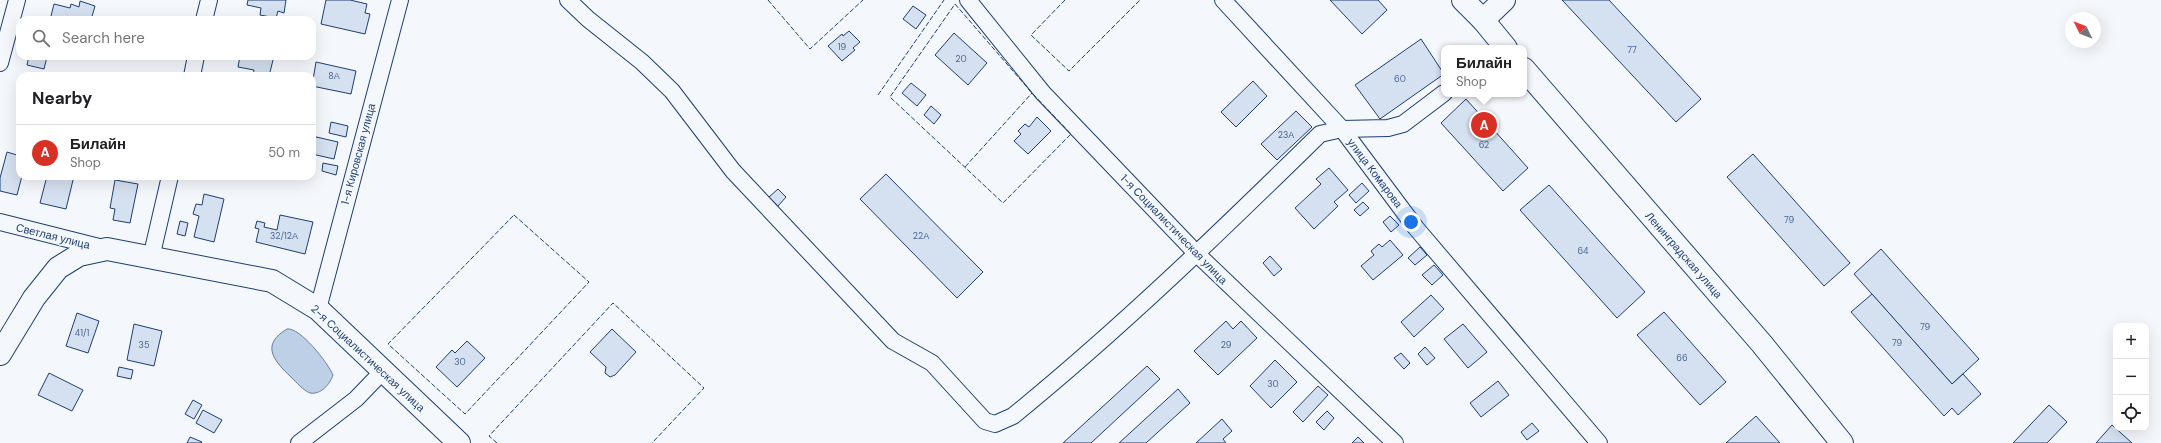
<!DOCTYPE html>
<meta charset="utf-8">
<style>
body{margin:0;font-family:"DM Sans",sans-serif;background:#f2f2f2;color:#202124}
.controls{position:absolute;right:12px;bottom:12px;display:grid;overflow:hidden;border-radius:8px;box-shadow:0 4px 16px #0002}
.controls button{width:36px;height:36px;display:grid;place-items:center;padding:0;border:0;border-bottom:1px solid #e0e0e0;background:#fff;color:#202124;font:20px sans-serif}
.compass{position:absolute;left:2065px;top:12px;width:36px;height:36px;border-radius:50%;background:#fff;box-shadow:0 4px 16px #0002;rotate:313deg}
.you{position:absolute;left:1411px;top:222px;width:14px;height:14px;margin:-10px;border:3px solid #fff;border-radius:50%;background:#1a73e8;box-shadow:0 0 0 6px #1a73e833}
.badge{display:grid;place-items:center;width:26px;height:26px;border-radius:50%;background:#d93025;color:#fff;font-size:13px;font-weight:700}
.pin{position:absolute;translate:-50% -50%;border:2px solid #fff;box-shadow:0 1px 4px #0006}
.popup{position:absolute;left:1441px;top:45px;width:86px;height:52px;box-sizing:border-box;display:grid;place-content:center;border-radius:8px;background:#fff;filter:drop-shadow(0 1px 3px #0005);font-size:13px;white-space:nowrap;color:#757577}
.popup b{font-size:15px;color:#202124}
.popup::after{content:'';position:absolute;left:50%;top:100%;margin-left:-8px;border:8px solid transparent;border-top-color:#fff}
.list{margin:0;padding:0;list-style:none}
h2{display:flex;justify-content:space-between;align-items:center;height:52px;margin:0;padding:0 16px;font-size:17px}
h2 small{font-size:13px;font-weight:400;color:#757577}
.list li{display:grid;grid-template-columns:26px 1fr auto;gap:12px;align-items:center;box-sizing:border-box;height:56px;padding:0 16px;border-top:1px solid #e0e0e0}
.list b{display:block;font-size:15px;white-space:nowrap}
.list p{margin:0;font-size:13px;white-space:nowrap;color:#757577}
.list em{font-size:13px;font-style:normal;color:#757577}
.icon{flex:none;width:22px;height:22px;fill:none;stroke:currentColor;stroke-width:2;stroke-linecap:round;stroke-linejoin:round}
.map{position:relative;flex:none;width:2161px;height:443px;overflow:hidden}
.search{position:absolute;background:#fff;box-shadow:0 4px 16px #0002;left:16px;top:16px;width:300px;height:44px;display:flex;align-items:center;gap:10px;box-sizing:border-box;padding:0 14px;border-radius:12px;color:#757577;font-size:15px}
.panel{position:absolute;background:#fff;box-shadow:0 4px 16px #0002;left:16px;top:72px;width:300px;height:108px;border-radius:12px}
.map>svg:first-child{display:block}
</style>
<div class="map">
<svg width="2161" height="443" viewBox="0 0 2161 443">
<rect width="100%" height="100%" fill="#f4f7fb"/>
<!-- water -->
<path fill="#bed0e5" stroke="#687fa3" d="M287,329C300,327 328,363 333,375C330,384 321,395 310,393C304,391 296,382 291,377C274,361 260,345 287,329Z"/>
<!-- building -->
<g fill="#d5e0f0" stroke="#1d3f73">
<polygon points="248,0 286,0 284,13 278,11 276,18 260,15 261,8 247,5"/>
<polygon points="326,0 350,0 367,4 365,13 370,14 365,34 321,24"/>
<polygon points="1330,0 1378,0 1387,10 1362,34"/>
<polygon points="1562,0 1609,0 1701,99 1676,122"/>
<polygon points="80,1 95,6 91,20 50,20 54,4 70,8 71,4 79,7"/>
<polygon points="913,6 926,15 916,29 903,19"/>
<polygon points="849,31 860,42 853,48 855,50 842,61 828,46 842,34 843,36"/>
<polygon points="954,33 987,63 968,85 935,55"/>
<polygon points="1421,39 1444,74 1380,119 1355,85"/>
<polygon points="29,56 47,57 44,69 27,65"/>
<polygon points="240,56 274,56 269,76 253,76 254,70 238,67"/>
<polygon points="316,62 356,71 351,94 312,86"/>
<polygon points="1253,81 1267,96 1236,127 1221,112"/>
<polygon points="911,83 926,95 917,106 902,93"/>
<polygon points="1466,99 1528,168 1503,191 1441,123"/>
<polygon points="931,106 941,115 934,124 924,115"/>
<polygon points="1296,111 1312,127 1277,160 1261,144"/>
<polygon points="1037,117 1051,131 1028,154 1014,141 1021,134 1018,131 1025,124 1029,127"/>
<polygon points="331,122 348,126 346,137 329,133"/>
<polygon points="312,136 338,142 334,159 312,154"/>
<polygon points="7,152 20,156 20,176 22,176 17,195 0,191 0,178"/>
<polygon points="1753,154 1850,263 1824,286 1727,177"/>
<polygon points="323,163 338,166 336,175 322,171"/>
<polygon points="1329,168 1348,190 1334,202 1338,206 1314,229 1295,208 1321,184 1316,179"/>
<polygon points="886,174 983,272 957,298 860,199"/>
<polygon points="47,176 74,176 66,209 40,203"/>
<polygon points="115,180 138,184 130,223 113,220 115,209 110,208"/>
<polygon points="1362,183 1369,191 1356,203 1349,195"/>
<polygon points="1549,185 1645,292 1617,318 1520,210"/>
<polygon points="778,189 786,197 778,206 769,197"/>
<polygon points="204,194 224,199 214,242 194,237 199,216 193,214 196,204 202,205"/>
<polygon points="1363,202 1369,208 1360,216 1354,210"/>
<polygon points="280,215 313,222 305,254 256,242 259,229 255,228 257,221 265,223 264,227 277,230"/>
<polygon points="1390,216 1399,225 1391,232 1383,222"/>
<polygon points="180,221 188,223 185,236 177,234"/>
<polygon points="1390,240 1403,255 1373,280 1361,266 1374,255 1371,251 1379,244 1382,247"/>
<polygon points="1420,247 1427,255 1415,265 1408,258"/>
<polygon points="1881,249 1979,359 1952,384 1854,274"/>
<polygon points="1270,256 1282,269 1274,276 1263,263"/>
<polygon points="1434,265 1443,275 1432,285 1422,275"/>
<polygon points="1872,294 1952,384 1963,374 1981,394 1958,415 1952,408 1944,416 1851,312"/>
<polygon points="1431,295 1444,309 1414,337 1401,322"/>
<polygon points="1664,312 1726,382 1700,405 1637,335"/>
<polygon points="77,313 99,321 88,353 66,346"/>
<polygon points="1226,321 1233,329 1241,321 1257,338 1218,375 1194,351"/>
<polygon points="134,324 162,331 154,366 127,360"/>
<polygon points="1463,324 1487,352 1468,368 1444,339"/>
<polygon points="612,329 636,352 615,375 610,377 605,373 606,367 590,352"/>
<polygon points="467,341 485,358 457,387 436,367 452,350 455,353"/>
<polygon points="1425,347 1435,358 1427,365 1418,354"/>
<polygon points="1401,353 1410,363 1404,369 1394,358"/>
<polygon points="1275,360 1297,382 1271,408 1250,386"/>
<polygon points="1147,366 1160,379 1091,443 1063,443"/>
<polygon points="119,367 133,370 131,379 117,376"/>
<polygon points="49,373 83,390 72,411 38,395"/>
<polygon points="1498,381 1509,395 1481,417 1470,403"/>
<polygon points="1318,386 1328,395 1303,422 1293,412"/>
<polygon points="1178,389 1190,403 1146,443 1119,443"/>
<polygon points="193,400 202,405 194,419 185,414"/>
<polygon points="2049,405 2067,422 2047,443 2013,443"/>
<polygon points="203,410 222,420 214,433 196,423"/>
<polygon points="1327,411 1334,418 1324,430 1316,422"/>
<polygon points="1756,416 1780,443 1726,443"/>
<polygon points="1222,419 1232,431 1223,439 1226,443 1196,443"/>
<polygon points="1532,423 1539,431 1527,440 1521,432"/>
<polygon points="2112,425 2132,443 2096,443"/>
<polygon points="190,437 202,442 201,443 187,443"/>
<polygon points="1358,437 1364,443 1352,443"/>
</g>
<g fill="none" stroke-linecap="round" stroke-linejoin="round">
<!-- street casing -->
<g stroke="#1d3f73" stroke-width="18">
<g id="street">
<path d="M568,0L588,19L642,62L672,91L733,171L893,341L932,363L985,421L995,424L1013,416C1121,328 1221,231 1320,134L1342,129L1388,128L1403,124L1444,93"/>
<polyline points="968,0 1043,93 1197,254 1395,443"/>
<polyline points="1223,0 1342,129 1416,228 1599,443"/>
<polyline points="204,20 209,0"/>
<polyline points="0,63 17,0"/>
<polyline points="192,76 196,56"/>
<polyline points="0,222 103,248"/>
<polyline points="151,258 170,176"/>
<polyline points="318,309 400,0"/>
<polyline points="299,443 356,399 383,371"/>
</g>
</g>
<!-- secondary casing -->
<g stroke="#1d3f73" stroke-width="24">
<g id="secondary">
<polyline points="1463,0 1483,20 1506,48"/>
<polyline points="1483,20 1504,0"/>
<polyline points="1524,69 1762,344 1842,443"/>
<polyline points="0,354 34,298 58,268 79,255 107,249 272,281 318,309 459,443"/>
</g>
</g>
<!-- street -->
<use href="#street" stroke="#f4f7fb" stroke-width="16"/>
<!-- secondary -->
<use href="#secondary" stroke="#f4f7fb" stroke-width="22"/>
<!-- fence -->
<g stroke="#1d3f73" stroke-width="1" stroke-dasharray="5 2" stroke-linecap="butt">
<polyline points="768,0 810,49 863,0"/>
<polyline points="1065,0 1031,35 1069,71 1140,0"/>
<polygon points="955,4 1032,93 1071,134 1003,203 890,97"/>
<polyline points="878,95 944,0"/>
<polyline points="965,167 1032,93"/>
<polygon points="514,215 589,282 465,414 388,344"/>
<polyline points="497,443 489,436 613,303 704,388 652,443"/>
</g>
</g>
<g text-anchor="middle" stroke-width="3" stroke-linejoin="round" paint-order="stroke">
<!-- number labels -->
<g font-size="9" fill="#4b6792">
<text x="842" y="50">19</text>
<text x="1632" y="53">77</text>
<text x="961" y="62">20</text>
<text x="334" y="79">8А</text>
<text x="1400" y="82">60</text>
<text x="1286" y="138">23А</text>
<text x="1484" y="148">62</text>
<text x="1789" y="223">79</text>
<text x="284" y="239">32/12А</text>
<text x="921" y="239">22А</text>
<text x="1583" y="254">64</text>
<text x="1925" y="330">79</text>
<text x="82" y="336">41/1</text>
<text x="1897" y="346">79</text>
<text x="144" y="348">35</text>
<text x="1226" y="348">29</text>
<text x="1682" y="361">66</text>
<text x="460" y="365">30</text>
<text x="1273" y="387">30</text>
</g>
<!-- street labels -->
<g font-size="11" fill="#1d3f73" stroke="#f4f7fb">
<text transform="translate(358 154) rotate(-75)" y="4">1-я Кировская улица</text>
<text transform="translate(1375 173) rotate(53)" y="4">улица Комарова</text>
<text transform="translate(1174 229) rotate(46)" y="4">1-я Социалистическая улица</text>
<text transform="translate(53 236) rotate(14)" y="4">Светлая улица</text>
<text transform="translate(1684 255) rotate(49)" y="4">Ленинградская улица</text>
<text transform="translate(368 358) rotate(43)" y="4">2-я Социалистическая улица</text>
</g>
</g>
</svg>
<div class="controls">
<button>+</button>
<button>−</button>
<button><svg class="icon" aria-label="locate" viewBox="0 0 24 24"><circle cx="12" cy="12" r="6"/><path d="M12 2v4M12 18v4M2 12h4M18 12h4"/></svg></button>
</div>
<svg class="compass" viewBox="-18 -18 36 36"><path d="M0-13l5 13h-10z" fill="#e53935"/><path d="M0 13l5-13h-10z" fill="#757577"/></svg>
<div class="you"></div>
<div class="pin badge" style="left:1484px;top:125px">A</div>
<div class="popup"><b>Билайн</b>Shop</div>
<div class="search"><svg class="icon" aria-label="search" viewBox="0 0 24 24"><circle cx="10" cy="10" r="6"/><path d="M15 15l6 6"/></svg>Search here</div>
<section class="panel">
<h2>Nearby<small></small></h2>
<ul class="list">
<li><span class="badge">A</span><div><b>Билайн</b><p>Shop</p></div><em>50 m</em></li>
</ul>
</section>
</div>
